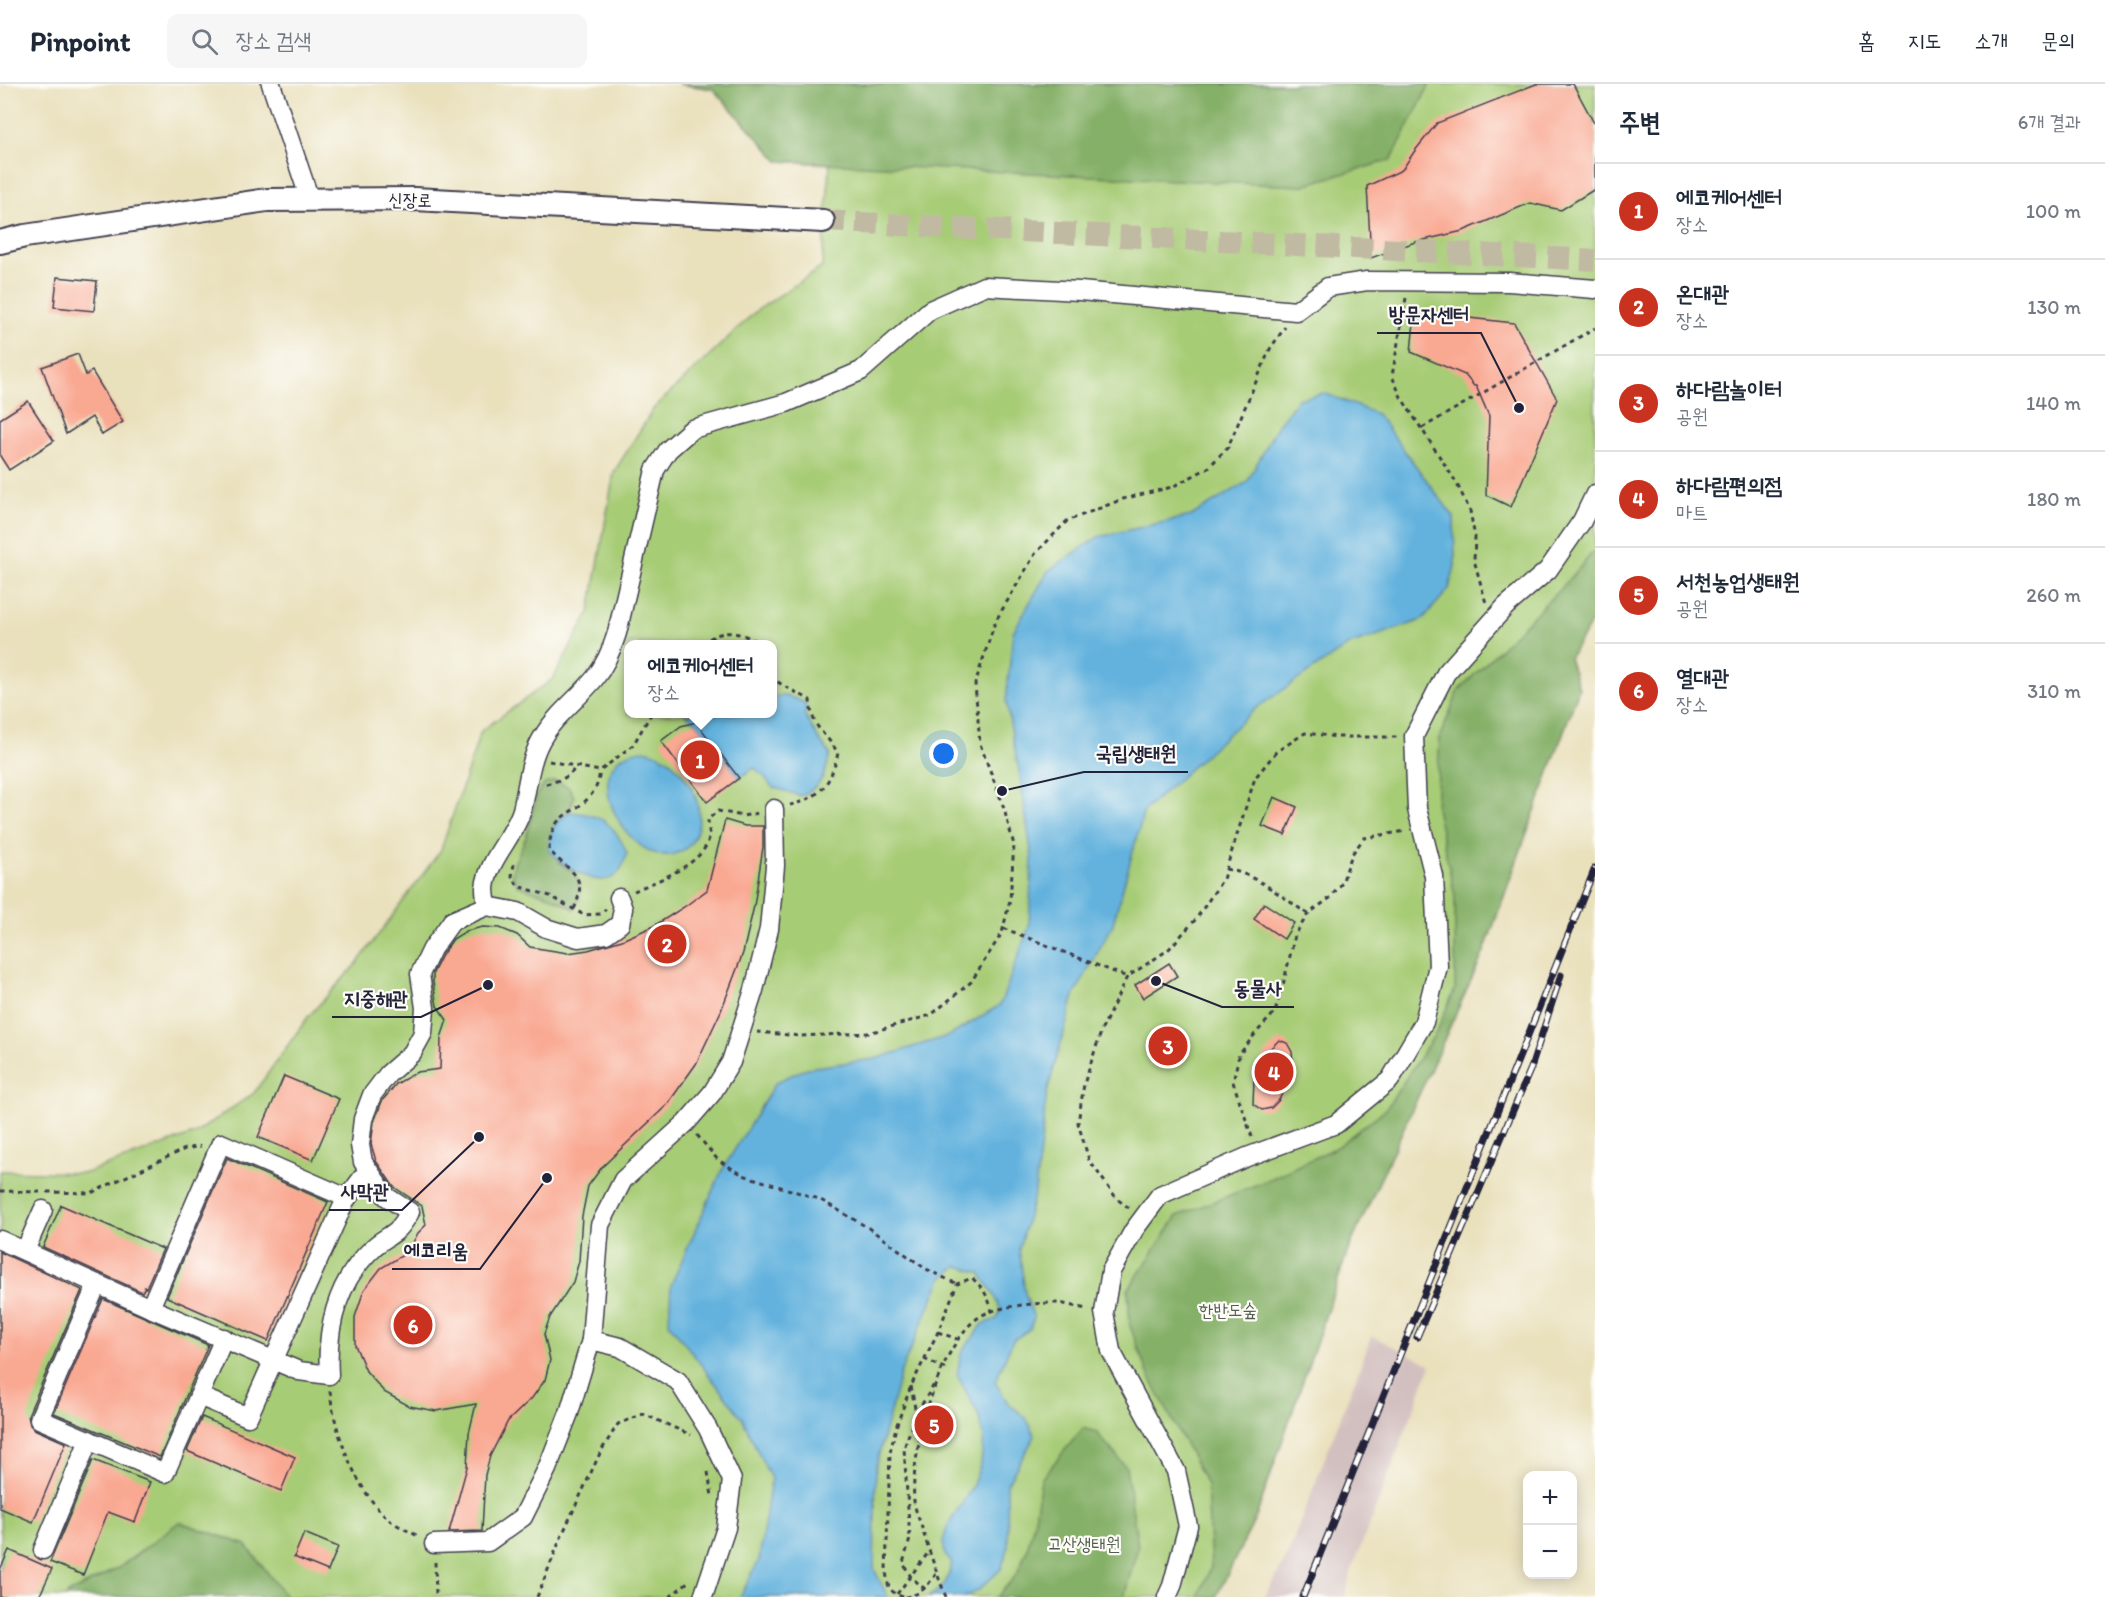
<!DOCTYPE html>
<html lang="ko">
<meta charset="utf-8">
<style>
body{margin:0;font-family:Itim,"Poor Story",sans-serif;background:#f6f6f7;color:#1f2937}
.controls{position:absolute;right:18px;bottom:18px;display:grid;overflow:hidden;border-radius:12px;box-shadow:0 3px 15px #0003}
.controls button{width:54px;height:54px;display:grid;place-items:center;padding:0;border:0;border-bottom:2px solid #e0e1e3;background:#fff;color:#1f2937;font:30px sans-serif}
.you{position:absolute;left:944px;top:670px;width:21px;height:21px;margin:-15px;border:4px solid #fff;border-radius:50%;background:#1a73e8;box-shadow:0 0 0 9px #1a73e833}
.badge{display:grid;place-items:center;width:39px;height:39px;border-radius:50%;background:#c8321e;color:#fff;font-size:20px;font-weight:700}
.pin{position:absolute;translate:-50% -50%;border:3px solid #fff;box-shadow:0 2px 6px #0006}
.popup{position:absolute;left:624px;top:556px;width:153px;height:78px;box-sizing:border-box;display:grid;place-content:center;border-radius:12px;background:#fff;filter:drop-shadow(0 2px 4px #0005);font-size:20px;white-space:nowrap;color:#747a83}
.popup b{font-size:22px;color:#1f2937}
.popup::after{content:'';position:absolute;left:50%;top:100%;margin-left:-12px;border:12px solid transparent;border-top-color:#fff}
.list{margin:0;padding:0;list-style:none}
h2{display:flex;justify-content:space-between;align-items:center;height:78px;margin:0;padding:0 24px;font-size:26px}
h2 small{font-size:20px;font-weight:400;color:#747a83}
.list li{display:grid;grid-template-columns:39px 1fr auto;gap:18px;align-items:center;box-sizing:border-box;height:96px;padding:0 24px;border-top:2px solid #e0e1e3}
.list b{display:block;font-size:22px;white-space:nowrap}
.list p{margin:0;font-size:20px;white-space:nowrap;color:#747a83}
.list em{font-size:20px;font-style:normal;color:#747a83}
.icon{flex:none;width:33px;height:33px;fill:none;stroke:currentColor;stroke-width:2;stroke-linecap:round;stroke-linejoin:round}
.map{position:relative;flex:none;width:1595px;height:1513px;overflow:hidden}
header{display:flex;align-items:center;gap:36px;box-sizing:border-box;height:84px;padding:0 30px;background:#fff;border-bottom:2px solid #e0e1e3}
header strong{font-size:28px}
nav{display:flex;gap:33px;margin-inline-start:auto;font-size:21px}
.search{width:420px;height:54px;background:#f6f6f7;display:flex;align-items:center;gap:15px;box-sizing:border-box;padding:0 21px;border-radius:12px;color:#747a83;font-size:22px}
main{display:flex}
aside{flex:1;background:#fff}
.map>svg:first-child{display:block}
</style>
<header>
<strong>Pinpoint</strong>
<div class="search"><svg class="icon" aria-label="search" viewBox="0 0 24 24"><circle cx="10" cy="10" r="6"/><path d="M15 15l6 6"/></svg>장소 검색</div>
<nav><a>홈</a><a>지도</a><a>소개</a><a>문의</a></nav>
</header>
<main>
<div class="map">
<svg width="1595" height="1513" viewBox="0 0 1595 1513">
<rect width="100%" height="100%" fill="#fdfcf7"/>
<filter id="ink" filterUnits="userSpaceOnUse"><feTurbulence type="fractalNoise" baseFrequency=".0167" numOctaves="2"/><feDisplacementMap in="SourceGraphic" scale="12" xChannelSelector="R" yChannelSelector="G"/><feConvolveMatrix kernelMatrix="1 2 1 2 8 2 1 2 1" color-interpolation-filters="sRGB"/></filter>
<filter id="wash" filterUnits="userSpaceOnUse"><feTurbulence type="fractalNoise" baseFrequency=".008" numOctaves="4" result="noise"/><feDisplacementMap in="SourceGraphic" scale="24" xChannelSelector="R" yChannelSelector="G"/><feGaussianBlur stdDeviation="1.35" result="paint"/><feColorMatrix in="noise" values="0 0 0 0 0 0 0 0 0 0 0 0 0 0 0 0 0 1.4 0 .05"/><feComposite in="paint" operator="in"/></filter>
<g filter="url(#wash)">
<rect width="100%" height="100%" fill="#e9e0bc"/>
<!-- industrial -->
<polygon fill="#d2bfbf" points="1372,1252 1431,1281 1351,1488 1345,1513 1264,1513 1286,1475"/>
<!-- green -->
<path fill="#a7cc76" stroke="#647758" stroke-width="1.5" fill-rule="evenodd" d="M679,0H1595V533L1569,574L1579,605L1483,870L1348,1166L1256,1433L1216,1513H286L246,1461L180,1438L120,1483L68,1510L66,1513H0V1087L86,1089L194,1050L254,1009L308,933L359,877L441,766L481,647L553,595L590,527L614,388L654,324L756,227L822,183L830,80L779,77L713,5ZM628,560H772V630H628Z"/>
<!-- forest -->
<g fill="#85b067" stroke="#546951" stroke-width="1.5">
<polygon points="679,0 1430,0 1391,76 1300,102 779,77 713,5"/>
<polygon points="1595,466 1595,533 1569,574 1579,605 1483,870 1348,1166 1256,1433 1216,1513 1198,1513 1211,1483 1207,1401 1150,1294 1130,1242 1128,1206 1177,1132 1268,1096 1335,1064 1386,1025 1437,947 1455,905 1455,812 1436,724 1440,652 1459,606 1567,498"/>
<polygon points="555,697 569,703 574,713 569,728 557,737 550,752 560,779 574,788 580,802 579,814 574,825 550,812 518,802 512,792 514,780 526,753 537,710 545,700"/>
<polygon points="1083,1344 1096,1348 1126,1383 1138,1463 1124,1513 997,1513 1017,1490 1027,1465 1035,1434 1041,1395"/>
<polygon points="179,1438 246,1461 286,1513 66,1513 68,1510 120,1483"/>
</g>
<!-- water -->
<g fill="#64b2de" stroke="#436a8c" stroke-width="1.5">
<path d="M1324,309L1377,330L1454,433L1455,482L1449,505L1422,536L1349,561L1255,625L1144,727L1113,840L1074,912L1047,1009L1035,1107L1019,1164L1025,1209L1034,1234L1030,1245L1013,1256L995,1298L1008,1319L1026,1334L1035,1352L1007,1400L1008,1465L1001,1485L979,1506L965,1513H928C947,1502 946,1499 952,1479L945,1471L943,1457L948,1441L972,1403L981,1379L984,1353L978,1330L957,1291L961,1269L983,1240L997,1235L1001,1226L994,1211L980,1189L958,1182L942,1194L901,1287L876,1381L874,1485L888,1513H740L759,1476L771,1395L742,1334L669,1239L671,1201L721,1088L776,998L807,984L875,975L951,951L1000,921L1029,843L1032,774L1020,693L1006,617L1013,548L1048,487L1098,453L1191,432L1247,398L1279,339L1298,315Z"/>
<path d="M772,611L774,613C786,610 796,614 806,620L805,631L818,654L830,670C825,693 822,701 801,712L772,703L764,692L754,684L739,694L696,638L685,630H772Z"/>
<path d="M643,666C664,668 678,682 689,699C698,714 703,735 695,752C692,759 687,765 680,768C631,791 567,675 643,666Z"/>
<path d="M569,728C602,730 614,739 627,769C625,776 622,786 616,791C597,807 561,780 549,766C550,747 553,739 569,728Z"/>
</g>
<g id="blocks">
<!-- building -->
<g fill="#f9a892">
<polygon points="1536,0 1573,0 1595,41 1595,105 1561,126 1530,119 1463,147 1415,158 1371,174 1367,102 1402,86 1414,68 1437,39"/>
<polygon points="57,193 97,197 94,227 54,223"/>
<polygon points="1415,228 1514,239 1557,315 1511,423 1486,411 1489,332 1476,302 1474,302 1465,291 1411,268"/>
<polygon points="78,270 86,291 92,287 123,338 102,351 92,333 66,350 42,283"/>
<polygon points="28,317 54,357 9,386 0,372 0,335"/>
<polygon points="696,638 739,694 707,718 661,657 681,642"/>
<polygon points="1274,713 1297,723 1285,751 1262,742"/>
<polygon points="725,736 745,742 763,742 763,763 754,822 743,869 721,927 696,980 667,1021 602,1083 588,1102 582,1132 579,1177 573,1198 550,1233 544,1250 550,1276 545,1296 532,1314 508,1337 490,1372 485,1391 482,1447 449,1448 467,1383 469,1349 476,1320 436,1327 409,1322 384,1308 366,1287 355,1261 355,1233 364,1206 381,1184 408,1168 418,1149 426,1141 422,1122 394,1103 376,1077 371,1060 374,1038 382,1017 396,1000 417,988 440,985 441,954 447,936 437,922 433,898 433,889 442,871 453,855 466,847 483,843 500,844 517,851 530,863 568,869 588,866 622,856 654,842 684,823 707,806"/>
<polygon points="1264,819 1294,839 1284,855 1254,835"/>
<polygon points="1169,879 1177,892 1143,914 1135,901"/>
<polygon points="1279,956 1287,959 1292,968 1293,978 1290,992 1279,1016 1271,1024 1262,1026 1253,1020 1254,995 1266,969"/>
<polygon points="284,992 339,1015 313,1076 258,1053"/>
<polygon points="227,1074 328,1118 268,1257 167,1213"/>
<polygon points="61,1121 163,1165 146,1204 145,1203 142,1208 43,1163"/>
<polygon points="0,1168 82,1206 28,1331 30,1341 34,1345 66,1359 33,1438 0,1424"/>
<polygon points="103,1215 208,1261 160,1373 54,1329"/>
<polygon points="202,1333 295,1373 281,1407 187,1367"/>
<polygon points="93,1376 150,1398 135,1438 108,1428 83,1491 50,1478"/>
<polygon points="304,1449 338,1463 328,1487 294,1473"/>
<polygon points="9,1466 52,1485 39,1513 0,1513 0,1486"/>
</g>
</g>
</g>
<g filter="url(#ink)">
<use href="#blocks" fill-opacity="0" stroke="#403e4e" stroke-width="1.5"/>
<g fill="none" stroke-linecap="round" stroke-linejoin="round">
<!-- tertiary-tunnel -->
<polyline stroke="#c1baa2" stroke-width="22" stroke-dasharray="22 11" stroke-linecap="butt" points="823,137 1595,176"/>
<!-- minor casing -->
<g stroke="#403e4e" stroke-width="21">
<g id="minor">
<polyline points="271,0 310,116"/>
<path d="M487,822C486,816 485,810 485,804C488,775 514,753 522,726C528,702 529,678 541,656C555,631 578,615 595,594C606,580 612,565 617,549L655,386L668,366L692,345L786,319L861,287L930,226L984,202L1080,207L1296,227L1328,203L1367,197L1509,198L1595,205"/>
<path d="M0,1156L150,1224L299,1287L329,1291C326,1242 337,1197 374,1163C380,1157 389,1153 396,1147C402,1142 406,1135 410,1128L387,1113L363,1078L360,1061L363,1035L372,1011L388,990L412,969L423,949L425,924L420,890L432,865L452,837L487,822L518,828L546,844L578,854L606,850L620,840L623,825L619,814"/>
<polyline points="25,1167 43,1126"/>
<polyline points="97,1200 39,1335 165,1389 199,1312"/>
<polyline points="150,1224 221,1059 347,1114"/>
<polyline points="224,1254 199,1312 248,1333 345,1117 368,1086"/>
<polyline points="591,1256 620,1263 678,1297 708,1345 732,1396 726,1444 703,1513"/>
<polyline points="434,1460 488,1458 523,1433 547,1385 569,1329 591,1256 600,1141 623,1096 686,1039 712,1009 731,978 754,906 769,845 775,782 774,725"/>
<polyline points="43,1466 89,1356"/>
<polyline points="1167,1513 1172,1502 1188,1442 1176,1387 1111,1267 1104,1228 1111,1187 1134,1146 1160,1111 1247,1073 1336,1040 1390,996 1424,938 1438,882 1434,792 1417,725 1414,652 1446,589 1506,522 1548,486 1582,437 1595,410"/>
</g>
</g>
<!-- tertiary casing -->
<g stroke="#403e4e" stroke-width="26">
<polyline id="tertiary" points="0,158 25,152 267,116 415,115 823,137"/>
</g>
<!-- path -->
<g stroke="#403e4e" stroke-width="3" stroke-dasharray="4.5 4.5" stroke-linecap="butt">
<polyline points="1406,214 1392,292 1401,313 1456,398 1470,427 1475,453 1474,476 1486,519"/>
<polyline points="1422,344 1595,244"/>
<path d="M702,560C723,543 739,547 761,560"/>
<path d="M772,582L773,594C784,604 797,608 810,616C812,646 824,646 838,669C831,699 821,714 790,721"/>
<polyline points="549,677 600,687 633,661 651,630"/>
<path d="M546,700C559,696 569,695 576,682"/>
<polyline points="514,780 512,792 518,802 550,812 584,831 600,830 606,825"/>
<path d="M1226,785C1256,790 1283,814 1308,830"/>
<path d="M634,807C656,797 703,781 709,754C710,749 708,741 708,735L718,727L743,732L758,729"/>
<path d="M574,825C590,790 568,788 549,766C551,723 578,734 595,705C598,700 599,693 600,687"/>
<polyline points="1003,844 1127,893"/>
<polyline points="757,948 800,952 869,949 931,931 971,898 1002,849 1010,816 1014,761 1002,718 980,660 975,600 995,538 1035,470 1067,437 1123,415 1172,403 1208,384 1228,363 1270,265 1285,243"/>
<polyline points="697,1051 718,1076 743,1091 819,1115 867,1143 926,1185 957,1200"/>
<polyline points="1252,1053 1233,998 1239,971 1255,950 1275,928 1283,901 1295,851 1308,830 1330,814 1342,799 1352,770 1364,754 1406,747"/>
<polyline points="0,1107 40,1108"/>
<polyline points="47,1108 91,1109 185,1065 201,1062"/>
<polyline points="1129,1124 1117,1115 1089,1076 1078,1039 1084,1000 1102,945 1127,893 1168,866 1196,835 1223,795 1255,694 1276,668 1305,649 1338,653 1397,653"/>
<polyline points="938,1248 957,1255"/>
<polyline points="924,1275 944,1284 943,1285"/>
<polyline points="911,1302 916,1330 923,1339"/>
<path d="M330,1307C334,1349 358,1411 391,1437C399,1443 411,1448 420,1453"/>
<polyline points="708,1388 712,1412"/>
<polyline points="435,1478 436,1513"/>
<polyline points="925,1505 911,1493 903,1479 910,1455 904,1364 916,1330 935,1299"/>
<polyline points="897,1510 928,1469"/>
<polyline points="537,1513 562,1451 601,1367 618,1340 643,1330 691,1351"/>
<polyline points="670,1513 689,1497"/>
<path d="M903,1513C887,1507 888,1502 886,1486L890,1369L896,1343L911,1302L938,1248L957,1200L972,1194C983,1204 989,1213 992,1228"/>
<path d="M905,1513C921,1511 927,1502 936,1490"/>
<path d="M946,1513C937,1490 929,1467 922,1444C919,1435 915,1426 914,1417C910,1369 938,1261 979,1233C995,1222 1036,1219 1056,1219C1066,1220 1077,1223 1087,1225"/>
</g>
<!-- minor -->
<use href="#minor" stroke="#fff" stroke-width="18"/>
<!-- tertiary -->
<use href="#tertiary" stroke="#fff" stroke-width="22"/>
<!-- rail casing -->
<g stroke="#22223b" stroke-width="7">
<g id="rail">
<polyline points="1417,1253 1531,984 1561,891"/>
<polyline points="1303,1513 1595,784"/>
</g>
</g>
<!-- rail -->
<use href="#rail" stroke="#fdfcf7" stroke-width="4.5" stroke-dasharray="14" stroke-linecap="butt"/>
</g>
</g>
<g text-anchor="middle" stroke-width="4.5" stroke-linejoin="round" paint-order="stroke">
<!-- street labels -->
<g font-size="18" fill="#22223b" stroke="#fdfcf7">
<text transform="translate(410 116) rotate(1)" y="6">신장로</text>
</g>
<!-- park labels -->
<g font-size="18" fill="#515e50" stroke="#fdfcf7">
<text x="1228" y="1232">한반도숲</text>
<text x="1084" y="1466">고산생태원</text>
</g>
</g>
<!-- callouts -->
<path fill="none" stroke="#22223b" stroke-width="2" d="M1519 324L1481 249H1377M1002 707L1084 688H1188M1156 897L1222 923H1294M488 901L421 933H332M479 1053L402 1126H329M547 1094L480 1185H392"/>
<g fill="#22223b" stroke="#fdfcf7" stroke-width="2">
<circle cx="1519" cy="324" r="6"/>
<circle cx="1002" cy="707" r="6"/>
<circle cx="1156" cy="897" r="6"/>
<circle cx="488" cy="901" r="6"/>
<circle cx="479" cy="1053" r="6"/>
<circle cx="547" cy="1094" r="6"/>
</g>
<g font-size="20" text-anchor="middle" font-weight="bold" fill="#22223b" stroke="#fdfcf7" stroke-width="4.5" stroke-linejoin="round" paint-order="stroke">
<text x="1429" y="237">방문자센터</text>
<text x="1136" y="676">국립생태원</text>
<text x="1258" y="911">동물사</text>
<text x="376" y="921">지중해관</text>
<text x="365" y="1114">사막관</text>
<text x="436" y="1173">에코리움</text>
</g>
</svg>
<div class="controls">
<button>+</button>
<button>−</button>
</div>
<div class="you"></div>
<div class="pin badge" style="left:700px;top:676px">1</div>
<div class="popup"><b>에코케어센터</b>장소</div>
<div class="pin badge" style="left:667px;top:860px">2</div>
<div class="pin badge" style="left:1168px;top:962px">3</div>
<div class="pin badge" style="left:1274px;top:988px">4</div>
<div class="pin badge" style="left:934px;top:1341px">5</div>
<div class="pin badge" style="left:413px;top:1241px">6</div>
</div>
<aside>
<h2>주변<small>6개 결과</small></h2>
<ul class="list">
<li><span class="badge">1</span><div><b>에코케어센터</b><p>장소</p></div><em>100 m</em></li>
<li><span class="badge">2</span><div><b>온대관</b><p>장소</p></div><em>130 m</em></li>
<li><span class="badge">3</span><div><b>하다람놀이터</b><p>공원</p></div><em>140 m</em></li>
<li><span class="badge">4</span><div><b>하다람편의점</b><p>마트</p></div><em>180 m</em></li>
<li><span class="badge">5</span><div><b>서천농업생태원</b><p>공원</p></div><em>260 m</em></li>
<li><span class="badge">6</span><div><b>열대관</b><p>장소</p></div><em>310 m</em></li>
</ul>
</aside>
</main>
